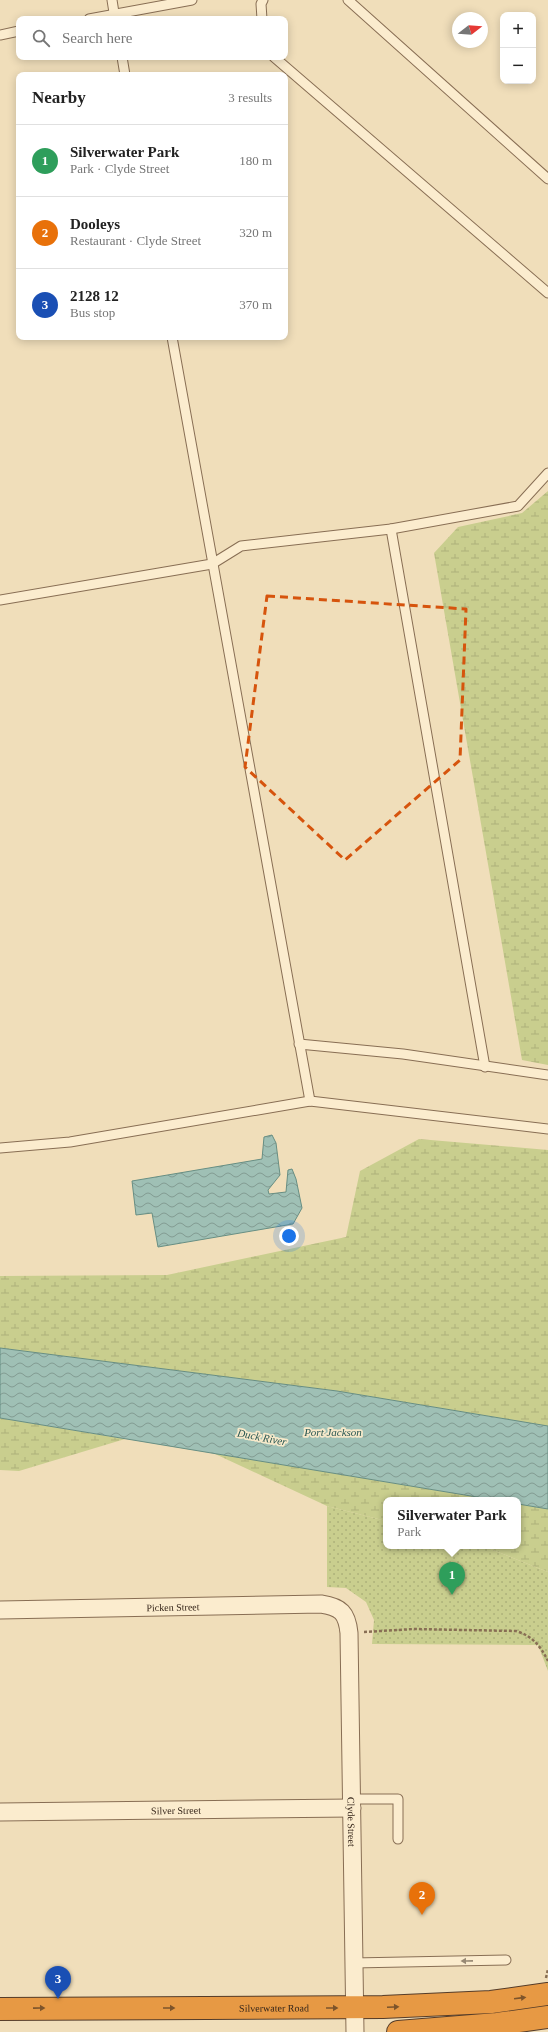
<!DOCTYPE html>
<meta charset="utf-8">
<style>
body{margin:0;font-family:Georgia,serif;background:#f2f2f2;color:#222}
.controls{position:absolute;right:12px;top:12px;display:grid;overflow:hidden;border-radius:8px;box-shadow:0 2px 10px #0003}
.controls button{width:36px;height:36px;display:grid;place-items:center;padding:0;border:0;border-bottom:1px solid #e0e0e0;background:#fff;color:#222;font:20px sans-serif}
.compass{position:absolute;left:452px;top:12px;width:36px;height:36px;border-radius:50%;background:#fff;box-shadow:0 2px 10px #0003;rotate:73deg}
.you{position:absolute;left:289px;top:1236px;width:14px;height:14px;margin:-10px;border:3px solid #fff;border-radius:50%;background:#1a73e8;box-shadow:0 0 0 6px #1a73e833}
.badge{display:grid;place-items:center;width:26px;height:26px;border-radius:50%;background:#9a2026;color:#fff;font-size:13px;font-weight:700}
.pin{position:absolute;translate:-50% -33px;filter:drop-shadow(0 1px 2px #0008)}
.pin::after{content:'';position:absolute;top:21px;width:14px;height:12px;background:inherit;clip-path:polygon(0 0,100% 0,50% 100%)}
.popup{position:absolute;left:383px;top:1497px;width:138px;height:52px;box-sizing:border-box;display:grid;place-content:center;border-radius:8px;background:#fff;filter:drop-shadow(0 1px 3px #0005);font-size:13px;white-space:nowrap;color:#767676}
.popup b{font-size:15px;color:#222}
.popup::after{content:'';position:absolute;left:50%;top:100%;margin-left:-8px;border:8px solid transparent;border-top-color:#fff}
.list{margin:0;padding:0;list-style:none}
h2{display:flex;justify-content:space-between;align-items:center;height:52px;margin:0;padding:0 16px;font-size:17px}
h2 small{font-size:13px;font-weight:400;color:#767676}
.list li{display:grid;grid-template-columns:26px 1fr auto;gap:12px;align-items:center;box-sizing:border-box;height:72px;padding:0 16px;border-top:1px solid #e0e0e0}
.list b{display:block;font-size:15px;white-space:nowrap}
.list p{margin:0;font-size:13px;white-space:nowrap;color:#767676}
.list em{font-size:13px;font-style:normal;color:#767676}
.icon{flex:none;width:22px;height:22px;fill:none;stroke:currentColor;stroke-width:2;stroke-linecap:round;stroke-linejoin:round}
.map{position:relative;flex:none;width:548px;height:2032px;overflow:hidden}
.search{position:absolute;background:#fff;box-shadow:0 2px 10px #0003;left:16px;top:16px;width:272px;height:44px;display:flex;align-items:center;gap:10px;box-sizing:border-box;padding:0 14px;border-radius:8px;color:#767676;font-size:15px}
.panel{position:absolute;background:#fff;box-shadow:0 2px 10px #0003;left:16px;top:72px;width:272px;height:268px;border-radius:8px}
.map>svg:first-child{display:block}
</style>
<div class="map">
<svg width="548" height="2032" viewBox="0 0 548 2032">
<defs>
<pattern id="wetland-marsh" width="20" height="14" patternUnits="userSpaceOnUse"><rect width="20" height="14" fill="#c9ce8e"/><path d="M1 5h8M5 5V1M11 12h8M15 12V8" fill="none" stroke="#adb17a"/></pattern>
<pattern id="park-dots" width="8" height="8" patternUnits="userSpaceOnUse"><rect width="8" height="8" fill="#c9ce8e"/><path d="M2 2h.1M6 6h.1" fill="none" stroke="#adb17a" stroke-width="1.8" stroke-linecap="round"/></pattern>
<pattern id="water-waves" width="16" height="10" patternUnits="userSpaceOnUse"><rect width="16" height="10" fill="#9fc0b5"/><path d="M0 5q4-4 8 0t8 0" fill="none" stroke="#829c92"/></pattern>
</defs>
<rect width="100%" height="100%" fill="#f0deba"/>
<!-- wetland -->
<g fill="url(#wetland-marsh)">
<polygon points="548,491 548,1065 522,1060 434,553 458,527 522,513"/>
<polygon points="419,1139 548,1150 548,1426 337,1391 0,1348 0,1276 167,1275 346,1237 360,1171"/>
<polygon points="0,1418 125,1439 19,1471 0,1470"/>
<polygon points="213,1453 495,1500 386,1500 386,1521 327,1506"/>
<polygon points="518,1504 548,1509 548,1572 483,1546 518,1546"/>
</g>
<!-- park -->
<polygon fill="url(#park-dots)" points="327,1506 386,1521 386,1546 483,1546 548,1572 548,1671 538,1645 372,1644 374,1620 366,1602 346,1588 327,1587"/>
<!-- water -->
<g fill="url(#water-waves)" stroke="#678e83">
<polygon points="272,1135 276,1143 280,1175 268,1190 269,1194 286,1192 288,1170 292,1169 296,1179 302,1208 293,1224 158,1247 152,1213 136,1215 132,1181 262,1159 264,1137"/>
<polygon points="0,1348 337,1391 548,1426 548,1509 518,1504 518,1500 495,1500 0,1418"/>
</g>
<g fill="none" stroke-linecap="round" stroke-linejoin="round">
<!-- lane casing -->
<g stroke="#886e54" stroke-width="11">
<g id="lane">
<polyline points="112,0 115,19"/>
<polyline points="348,0 548,179"/>
<polyline points="89,19 192,0"/>
<polyline points="262,19 261,4 263,0"/>
<polyline points="0,35 19,31"/>
<polyline points="122,57 125,75"/>
<polyline points="274,57 548,293"/>
<polyline points="172,337 310,1101"/>
<polyline points="391,529 485,1067"/>
<polyline points="0,600 212,564 241,546 391,529 518,506 548,473"/>
<polyline points="299,1044 403,1054 548,1075"/>
<polyline points="0,1148 70,1142 310,1101 548,1129"/>
<polyline points="352,1799 398,1799 398,1839"/>
<polyline points="353,1963 506,1960"/>
</g>
</g>
<!-- street casing -->
<g stroke="#886e54" stroke-width="19">
<g id="street">
<path id="s1" d="M0,1610L321,1604C341,1607 347,1613 349,1633L355,2032"/>
<path id="s2" d="M0,1812L352,1808"/>
</g>
</g>
<!-- highway casing -->
<g stroke="#553c29" stroke-width="24">
<g id="highway">
<path id="s3" d="M0,2009L383,2007L491,2002L548,1994"/>
<polyline points="398,2032 497,2024 548,2017"/>
</g>
</g>
<!-- path -->
<g stroke="#886e54" stroke-width="2.5" stroke-dasharray="3 2" stroke-linecap="butt">
<path d="M364,1632L414,1629L516,1631C532,1636 540,1645 548,1661"/>
<polyline points="546,1978 548,1969"/>
</g>
<!-- lane -->
<use href="#lane" stroke="#fbecce" stroke-width="9"/>
<!-- street -->
<use href="#street" stroke="#fbecce" stroke-width="17"/>
<!-- highway -->
<use href="#highway" stroke="#e79944" stroke-width="22"/>
</g>
<!-- one-way arrows -->
<defs><path id="oneway-solid" d="M-6-.8H1V-3.2L6.5 0L1 3.2V.8H-6Z"/></defs>
<use fill="#988974" href="#oneway-solid" transform="translate(467 1961) rotate(179)"/>
<g fill="#7d542b">
<use href="#oneway-solid" transform="translate(520 1998) rotate(-7)"/>
<use href="#oneway-solid" transform="translate(393 2007) rotate(-2)"/>
<use href="#oneway-solid" transform="translate(39 2008) rotate(-1)"/>
<use href="#oneway-solid" transform="translate(169 2008)"/>
<use href="#oneway-solid" transform="translate(332 2008)"/>
</g>
<!-- marked area -->
<path fill="none" stroke="#d6540d" stroke-width="3" stroke-dasharray="8 5" stroke-linejoin="round" d="M267,596L466,609L460,760L345,860L245,767Z"/>
<g text-anchor="middle" stroke-width="3.5" stroke-linejoin="round" paint-order="stroke">
<!-- street labels -->
<g font-size="10" fill="#36261a" stroke="#f7e9ca">
<text dy="4" stroke="none"><textPath href="#s1" startOffset="173">Picken Street</textPath></text>
<text dy="4" stroke="none"><textPath href="#s2" startOffset="176">Silver Street</textPath></text>
<text dy="4" stroke="none"><textPath href="#s1" startOffset="555">Clyde Street</textPath></text>
<text dy="4" stroke="none"><textPath href="#s3" startOffset="274">Silverwater Road</textPath></text>
</g>
<!-- water labels -->
<g font-size="11" font-style="italic" fill="#285752" stroke="#f7e9ca">
<text x="333" y="1436">Port Jackson</text>
<text transform="translate(262 1437) rotate(11)" y="4">Duck River</text>
</g>
</g>
</svg>
<div class="controls">
<button>+</button>
<button>−</button>
</div>
<svg class="compass" viewBox="-18 -18 36 36"><path d="M0-13l5 13h-10z" fill="#e53935"/><path d="M0 13l5-13h-10z" fill="#767676"/></svg>
<div class="you"></div>
<div class="pin badge" style="left:452px;top:1595px;background:#2e9e5b">1</div>
<div class="popup"><b>Silverwater Park</b>Park</div>
<div class="pin badge" style="left:422px;top:1915px;background:#e8710a">2</div>
<div class="pin badge" style="left:58px;top:1999px;background:#1a4fb4">3</div>
<div class="search"><svg class="icon" aria-label="search" viewBox="0 0 24 24"><circle cx="10" cy="10" r="6"/><path d="M15 15l6 6"/></svg>Search here</div>
<section class="panel">
<h2>Nearby<small>3 results</small></h2>
<ul class="list">
<li><span class="badge" style="background:#2e9e5b">1</span><div><b>Silverwater Park</b><p>Park · Clyde Street</p></div><em>180 m</em></li>
<li><span class="badge" style="background:#e8710a">2</span><div><b>Dooleys</b><p>Restaurant · Clyde Street</p></div><em>320 m</em></li>
<li><span class="badge" style="background:#1a4fb4">3</span><div><b>2128 12</b><p>Bus stop</p></div><em>370 m</em></li>
</ul>
</section>
</div>
